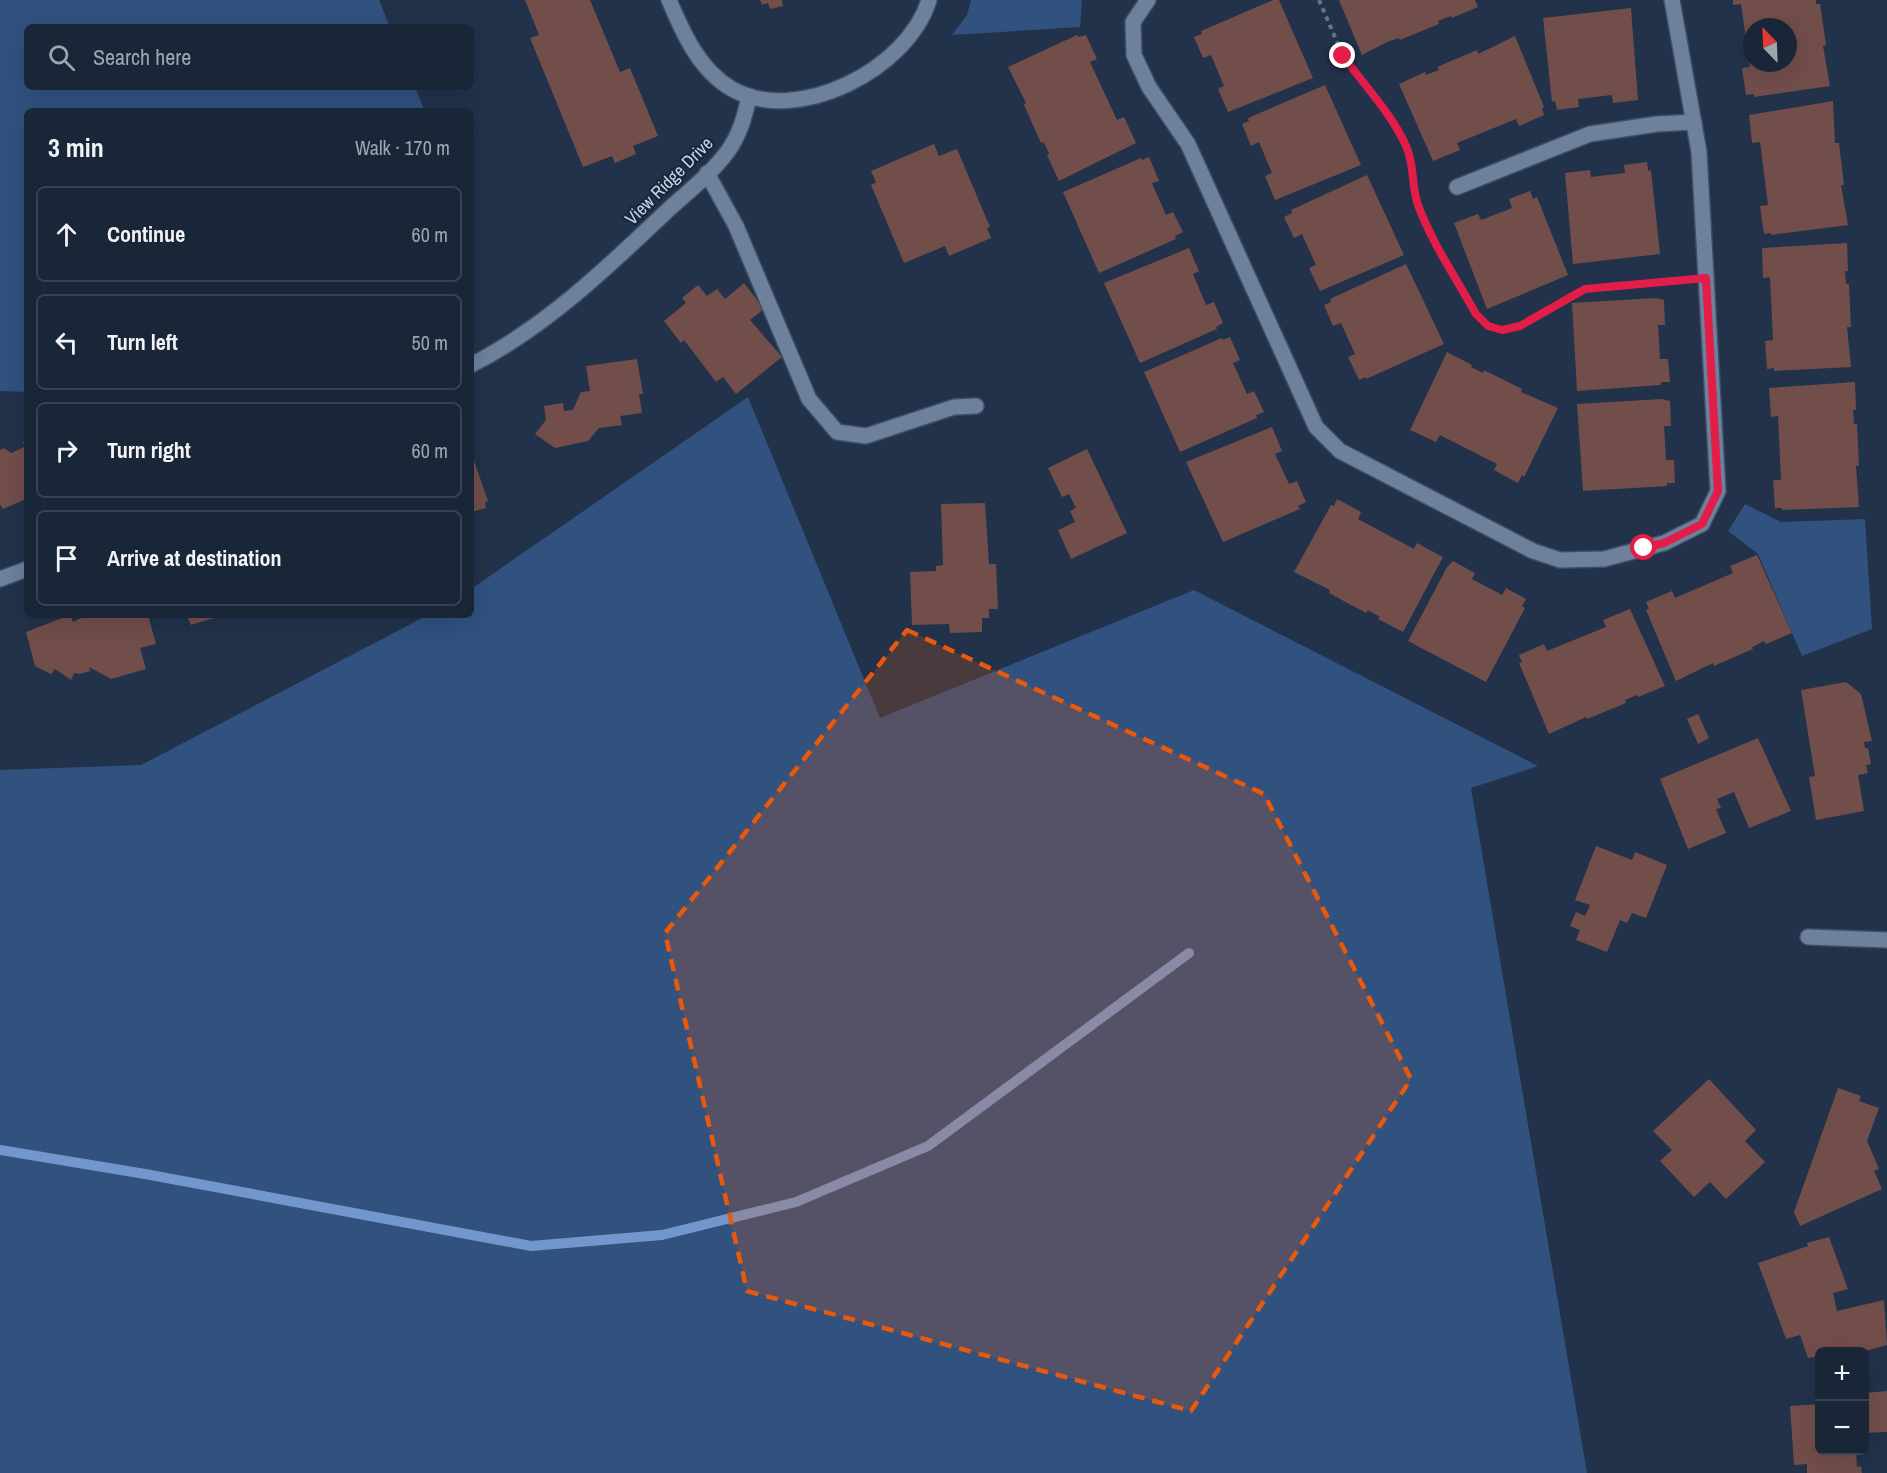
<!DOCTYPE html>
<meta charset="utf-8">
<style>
body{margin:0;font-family:"Archivo Narrow",sans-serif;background:#263243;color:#f1f3f6}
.controls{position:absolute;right:18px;bottom:18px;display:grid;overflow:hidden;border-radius:9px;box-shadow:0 6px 24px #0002}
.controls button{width:54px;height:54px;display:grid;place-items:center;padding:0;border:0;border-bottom:2px solid #374353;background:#192638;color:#f1f3f6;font:30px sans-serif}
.compass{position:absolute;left:1743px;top:18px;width:54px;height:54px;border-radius:50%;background:#192638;box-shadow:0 6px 24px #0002;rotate:337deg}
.stop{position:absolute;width:18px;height:18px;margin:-14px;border:4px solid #e11d48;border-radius:50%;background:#fff}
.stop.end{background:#e11d48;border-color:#fff;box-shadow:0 2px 6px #0008}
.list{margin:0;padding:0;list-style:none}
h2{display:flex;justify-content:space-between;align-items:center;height:78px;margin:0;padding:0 24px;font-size:26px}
h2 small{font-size:20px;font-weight:400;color:#9fa5ae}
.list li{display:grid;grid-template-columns:39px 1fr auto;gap:18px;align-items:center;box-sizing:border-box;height:96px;margin:0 12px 12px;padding:0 12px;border:2px solid #374353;border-radius:9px}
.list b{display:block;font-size:22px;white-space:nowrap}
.list em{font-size:20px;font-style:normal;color:#9fa5ae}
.icon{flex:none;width:33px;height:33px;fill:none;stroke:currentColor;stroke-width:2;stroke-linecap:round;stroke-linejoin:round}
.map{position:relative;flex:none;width:1887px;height:1473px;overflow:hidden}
.search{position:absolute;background:#192638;box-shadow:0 6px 24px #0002;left:24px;top:24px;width:450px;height:66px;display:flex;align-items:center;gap:15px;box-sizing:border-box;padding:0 21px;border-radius:9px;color:#9fa5ae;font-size:22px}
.panel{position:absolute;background:#192638;box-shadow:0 6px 24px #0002;left:24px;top:108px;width:450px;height:510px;border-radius:9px}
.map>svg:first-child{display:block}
</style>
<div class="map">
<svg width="1887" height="1473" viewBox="0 0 1887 1473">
<rect width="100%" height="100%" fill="#21324a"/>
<!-- green -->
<g fill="#31517f">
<polygon points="0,0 379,0 390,27 27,27 27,87 415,87 425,111 27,111 27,392 0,391"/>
<polygon points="971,0 1082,0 1080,27 952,35 967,15"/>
<polygon points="748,397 880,718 1194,590 1538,766 1471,788 1587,1473 0,1473 0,770 141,765 428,615 471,615 471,589"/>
<polygon points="1745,504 1781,522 1865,519 1872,629 1802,656 1758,554 1728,531"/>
</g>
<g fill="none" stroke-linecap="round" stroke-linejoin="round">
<!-- stream -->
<polyline stroke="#7297cd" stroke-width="10" points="0,1150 145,1174 531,1246 662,1235 796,1202 928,1146 1189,953"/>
</g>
<!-- building -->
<g fill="#724e4b" fill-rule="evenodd">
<polygon points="525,0 590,0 620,72 630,68 658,136 633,146 636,154 615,163 612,156 583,167 530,38 539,35"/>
<polygon points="760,0 782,0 783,6 770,9 768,3 762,5"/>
<polygon points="1273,0 1279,0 1313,78 1228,112 1218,89 1224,86 1211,55 1203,58 1194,37 1202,34 1201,31"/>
<polygon points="1339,0 1475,0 1478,7 1452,18 1451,16 1438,21 1439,24 1400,40 1399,38 1387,42 1362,55"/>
<path d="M1733,0H1816V4H1820L1826,45L1823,46L1830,86L1754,97V94L1746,95L1742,68L1750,67L1741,4L1733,5ZM1752,27H1788V63H1752Z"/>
<polygon points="1631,8 1638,100 1613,103 1612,95 1578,99 1579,107 1557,110 1555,101 1552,102 1543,18"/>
<polygon points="1077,35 1079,37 1086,35 1097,59 1090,62 1117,120 1124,117 1136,143 1059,181 1047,155 1049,154 1044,142 1041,143 1024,105 1026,103 1008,67"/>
<polygon points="1515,36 1544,107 1542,108 1544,115 1519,126 1516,119 1457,143 1460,150 1433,161 1399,84 1425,72 1426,75 1439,70 1437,67 1477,50 1478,54"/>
<polygon points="1325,85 1361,165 1275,200 1265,176 1272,173 1259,142 1251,146 1242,124 1249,121 1248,118"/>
<polygon points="1833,101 1835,143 1839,143 1844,185 1841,185 1848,225 1771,235 1771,233 1764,234 1760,206 1768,205 1760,142 1752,143 1749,115"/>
<polygon points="934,144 939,156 957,149 990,227 987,228 991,238 949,256 945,246 904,263 871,185 876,182 871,171"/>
<polygon points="1149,157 1159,181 1152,183 1166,215 1173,212 1183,232 1175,236 1176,239 1099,273 1063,192 1141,158 1142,160"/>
<polygon points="1647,162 1648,171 1651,170 1660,254 1573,264 1565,173 1590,170 1591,177 1625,173 1624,165"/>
<polygon points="1367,175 1404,255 1320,291 1309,268 1316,265 1302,234 1294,238 1284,217 1292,213 1291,210"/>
<polygon points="1530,191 1533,199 1537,197 1568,275 1487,309 1454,223 1478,214 1481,220 1512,208 1509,199"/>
<polygon points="1847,243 1848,271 1845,271 1846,284 1849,284 1851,327 1847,327 1851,367 1774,371 1774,368 1767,369 1765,341 1773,340 1770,277 1763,278 1762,248"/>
<polygon points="1189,248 1199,271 1193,274 1206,305 1214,302 1223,323 1216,327 1217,329 1140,363 1104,283"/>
<polygon points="1406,264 1444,344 1366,379 1366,377 1359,380 1348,357 1355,354 1341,323 1333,326 1324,305 1331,302 1330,299"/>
<polygon points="744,283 764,309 750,320 782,357 736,394 723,377 716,382 684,340 681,343 664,321 686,303 682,298 698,285 707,296 717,289 725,299"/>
<polygon points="1656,298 1664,300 1665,325 1658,325 1660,359 1668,359 1670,382 1661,382 1661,385 1577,391 1572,303"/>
<polygon points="1230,337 1240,360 1233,363 1247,394 1254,391 1264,412 1256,415 1257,418 1180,452 1144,372 1222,338 1223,340"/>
<polygon points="1447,352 1472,365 1471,367 1483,373 1484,370 1522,389 1521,392 1558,408 1524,477 1522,475 1518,483 1494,470 1497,464 1440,435 1436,442 1410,430"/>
<polygon points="637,359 643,394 639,394 642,413 620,416 622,425 599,428 588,441 555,448 535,434 546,420 544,406 563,403 564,411 573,410 581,392 590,391 586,366"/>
<polygon points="1855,382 1856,410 1853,410 1854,424 1857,424 1859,466 1856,466 1859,507 1782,510 1782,508 1775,508 1773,480 1781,480 1778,416 1771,417 1769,388"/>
<polygon points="1662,399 1670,401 1671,426 1664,426 1666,460 1674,460 1675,483 1667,483 1667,486 1583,491 1577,404"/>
<polygon points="1272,427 1282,451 1275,454 1289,484 1297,481 1306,502 1298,506 1300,509 1223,542 1186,462"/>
<polygon points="27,440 27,505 24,500 3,509 0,504 0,450 4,448 11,453 22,448 25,446 23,442"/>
<polygon points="1087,449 1127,533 1071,559 1058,530 1075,522 1070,511 1076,508 1069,494 1062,497 1048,468"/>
<polygon points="471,452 488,501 485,502 486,508 471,512"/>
<polygon points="1337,499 1361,512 1358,519 1414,549 1417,543 1443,557 1403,632 1378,619 1380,617 1368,610 1366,613 1329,593 1330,590 1294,572 1331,505 1334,506"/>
<polygon points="985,503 989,564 996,564 998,609 989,609 989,618 982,618 982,632 950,633 949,624 912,625 910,572 936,571 936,566 943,565 941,504"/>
<polygon points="1757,555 1792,633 1766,644 1764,641 1752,647 1753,649 1714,666 1713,663 1676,681 1646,610 1649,609 1646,602 1672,591 1675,598 1733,573 1730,566"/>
<polygon points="1453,561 1475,573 1472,579 1502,595 1506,588 1526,599 1522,606 1525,608 1486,682 1408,641 1447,567"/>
<polygon points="1630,609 1665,686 1638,697 1637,695 1625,700 1626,703 1587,719 1586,717 1549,734 1519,663 1522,662 1519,655 1544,644 1547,651 1606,627 1603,620"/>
<polygon points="70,615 73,622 87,615 148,615 156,644 140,648 146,669 111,679 89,667 90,671 80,674 74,673 71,680 55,669 51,674 35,666 26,632"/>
<polygon points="187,615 224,615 191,625"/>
<polygon points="1846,682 1861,694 1872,741 1864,742 1865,748 1868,748 1871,764 1866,765 1868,773 1858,775 1864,811 1816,820 1809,777 1815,776 1801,690"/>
<polygon points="1698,714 1709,738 1698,744 1687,719"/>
<polygon points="1758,738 1791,811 1749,828 1734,792 1717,799 1721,808 1716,809 1726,833 1688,849 1660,779"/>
<polygon points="1596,846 1632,860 1635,852 1667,865 1646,918 1632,913 1627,923 1620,920 1607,952 1576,940 1580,930 1570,926 1576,912 1585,916 1590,905 1575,900"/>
<polygon points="1709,1079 1756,1130 1745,1141 1765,1162 1726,1199 1710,1182 1694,1197 1660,1161 1672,1150 1653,1131"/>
<polygon points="1838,1088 1861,1096 1859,1101 1879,1108 1867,1141 1879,1169 1874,1171 1882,1189 1800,1226 1794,1212"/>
<polygon points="1829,1237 1848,1289 1833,1293 1837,1311 1884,1300 1887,1345 1862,1352 1820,1352 1820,1356 1808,1358 1800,1335 1786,1339 1758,1263 1808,1246 1807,1243"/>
<polygon points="1887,1391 1887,1432 1864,1433 1864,1393"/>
<polygon points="1820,1404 1820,1450 1856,1450 1857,1467 1861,1466 1862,1473 1807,1473 1807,1464 1794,1465 1790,1406"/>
</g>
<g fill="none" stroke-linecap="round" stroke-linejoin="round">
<!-- minor casing -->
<g stroke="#3f4d62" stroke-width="18">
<g id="minor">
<path d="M669,0C683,33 699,70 732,89C798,126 908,69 929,0"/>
<polyline points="1148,0 1133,22 1134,55 1149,87 1188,144 1316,427 1340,451 1533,551 1560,560 1604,559 1664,543 1702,524 1718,491 1699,152 1672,0"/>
<polyline points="707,173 736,226 809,399 837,432 866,436 954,407 976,406"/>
<polyline points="1457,187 1590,134 1657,124 1694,122"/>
<path d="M471,365C546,327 609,266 669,209C689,191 712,173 728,151C740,134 745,116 749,96"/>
<polyline points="0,579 27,569"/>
<polyline points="1808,937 1887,940"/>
</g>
</g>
<!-- path -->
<path stroke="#657388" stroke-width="4" stroke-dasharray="4.5 4.5" stroke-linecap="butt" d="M1319,0L1343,56L1394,125L1407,147L1412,166L1415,195L1425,225L1476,314C1514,354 1547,299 1586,289C1612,282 1654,283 1683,280"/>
<!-- minor -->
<use href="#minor" stroke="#6d819d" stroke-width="15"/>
</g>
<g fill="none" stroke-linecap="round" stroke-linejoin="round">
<!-- route -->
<path stroke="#e11d48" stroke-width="8" d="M1343,56C1364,85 1392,114 1406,146C1415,165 1411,186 1418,205C1432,243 1456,278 1476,314L1488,326L1502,330L1520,326L1585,289L1706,278L1718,491L1702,524L1664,543L1644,548"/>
</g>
<!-- marked area -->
<path fill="#e8590c" fill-opacity="0.2" stroke="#e8590c" stroke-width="4.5" stroke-dasharray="12 8" stroke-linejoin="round" d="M907,630L1264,794L1411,1079L1191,1411L747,1291L665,933Z"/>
<g text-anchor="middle" stroke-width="4.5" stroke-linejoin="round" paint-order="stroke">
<!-- street labels -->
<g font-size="18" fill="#c9d3e3" stroke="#17283f">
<text transform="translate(669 181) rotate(-45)" y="6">View Ridge Drive</text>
</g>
</g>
</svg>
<div class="controls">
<button>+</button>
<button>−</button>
</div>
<svg class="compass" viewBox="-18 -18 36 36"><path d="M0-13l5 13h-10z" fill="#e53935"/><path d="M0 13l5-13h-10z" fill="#9fa5ae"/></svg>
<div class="stop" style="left:1644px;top:548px"></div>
<div class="stop end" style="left:1343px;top:56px"></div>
<div class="search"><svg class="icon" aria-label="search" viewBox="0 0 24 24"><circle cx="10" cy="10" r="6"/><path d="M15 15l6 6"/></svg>Search here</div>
<section class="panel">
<h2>3 min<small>Walk · 170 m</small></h2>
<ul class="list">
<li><svg class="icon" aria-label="ahead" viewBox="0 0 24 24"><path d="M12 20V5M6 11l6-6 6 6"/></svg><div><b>Continue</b></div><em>60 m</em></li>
<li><svg class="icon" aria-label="left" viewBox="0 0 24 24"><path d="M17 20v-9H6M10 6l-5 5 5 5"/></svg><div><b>Turn left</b></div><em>50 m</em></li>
<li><svg class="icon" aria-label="right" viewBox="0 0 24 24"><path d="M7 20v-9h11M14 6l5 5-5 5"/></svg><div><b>Turn right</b></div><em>60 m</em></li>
<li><svg class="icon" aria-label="arrive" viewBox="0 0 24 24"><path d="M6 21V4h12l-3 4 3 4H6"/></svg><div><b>Arrive at destination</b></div></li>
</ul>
</section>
</div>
